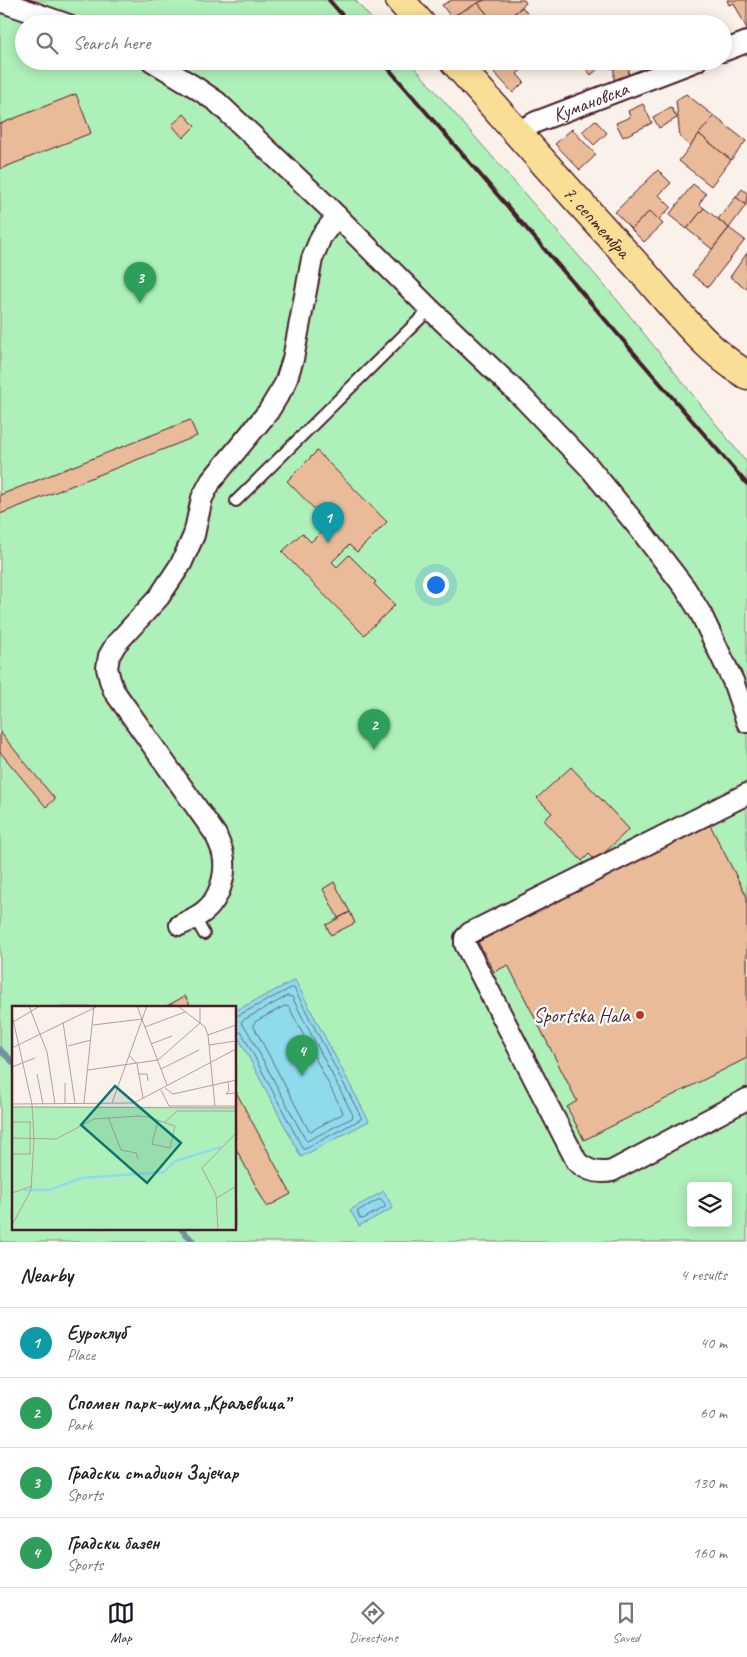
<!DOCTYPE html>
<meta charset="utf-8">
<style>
body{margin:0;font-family:Caveat,sans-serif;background:#f6f6f6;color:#222}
.controls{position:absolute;right:15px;bottom:15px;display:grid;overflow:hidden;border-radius:5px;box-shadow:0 2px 12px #0003}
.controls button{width:45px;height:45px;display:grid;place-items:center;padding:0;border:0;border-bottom:1px solid #e0e0e0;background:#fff;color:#222;font:25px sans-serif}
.you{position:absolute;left:435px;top:584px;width:18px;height:18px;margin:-12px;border:4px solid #fff;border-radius:50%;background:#1a73e8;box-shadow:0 0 0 8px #1a73e833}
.badge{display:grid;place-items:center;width:32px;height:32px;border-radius:50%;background:#111827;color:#fff;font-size:16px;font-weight:700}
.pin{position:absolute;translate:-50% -41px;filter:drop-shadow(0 1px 2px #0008)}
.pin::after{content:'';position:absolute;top:26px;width:18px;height:15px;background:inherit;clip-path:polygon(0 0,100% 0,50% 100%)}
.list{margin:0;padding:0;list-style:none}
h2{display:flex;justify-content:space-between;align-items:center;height:65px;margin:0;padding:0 20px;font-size:21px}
h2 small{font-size:16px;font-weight:400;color:#767676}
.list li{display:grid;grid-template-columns:32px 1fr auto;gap:15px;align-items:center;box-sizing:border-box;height:70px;padding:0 20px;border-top:1px solid #e0e0e0}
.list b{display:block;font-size:19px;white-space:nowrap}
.list p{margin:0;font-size:16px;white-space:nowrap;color:#767676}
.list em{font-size:16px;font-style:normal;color:#767676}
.icon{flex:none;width:28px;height:28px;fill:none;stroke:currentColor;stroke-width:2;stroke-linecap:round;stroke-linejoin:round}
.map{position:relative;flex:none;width:747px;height:1242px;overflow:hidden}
.search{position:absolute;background:#fff;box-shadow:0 2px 12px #0003;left:15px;right:15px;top:15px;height:55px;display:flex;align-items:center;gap:12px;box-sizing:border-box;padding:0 18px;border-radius:28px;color:#767676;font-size:19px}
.sheet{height:345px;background:#fff}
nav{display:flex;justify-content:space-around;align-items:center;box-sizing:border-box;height:70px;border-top:1px solid #e0e0e0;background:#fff;font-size:14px;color:#767676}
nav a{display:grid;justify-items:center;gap:2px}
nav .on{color:#111827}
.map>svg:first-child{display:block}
</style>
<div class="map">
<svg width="747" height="1242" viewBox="0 0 747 1242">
<rect width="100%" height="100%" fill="#fbf1eb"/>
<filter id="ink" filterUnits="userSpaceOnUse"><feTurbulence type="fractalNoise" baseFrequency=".02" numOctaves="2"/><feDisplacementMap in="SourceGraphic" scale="10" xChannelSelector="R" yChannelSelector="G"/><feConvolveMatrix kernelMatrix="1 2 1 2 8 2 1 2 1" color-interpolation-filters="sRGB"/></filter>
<g filter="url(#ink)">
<!-- green -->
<path fill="#aef0b9" stroke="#7c8872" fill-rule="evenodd" d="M0,0H355L376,24H24V61H409L618,301L747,463V1242H0ZM14,1007H235V1228H14ZM691,1186H728V1223H691Z"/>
<!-- water -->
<g fill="#8fdbee" stroke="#7390a0">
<polygon points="295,980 369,1121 301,1157 235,1031 235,1011"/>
<polygon points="384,1191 393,1208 359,1226 350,1210"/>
</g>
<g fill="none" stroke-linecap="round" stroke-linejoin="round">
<!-- shore -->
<g stroke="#666a79" stroke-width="1">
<polygon points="288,996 292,997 353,1115 352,1118 307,1141 305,1139 247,1030 241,1023 242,1021"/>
<polygon points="285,1006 289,1007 343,1112 342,1114 311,1131 308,1129 253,1025 255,1022"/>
<polyline points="235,1015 239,1015 291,988 294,988 361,1117 361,1119 305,1149 303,1149 242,1033 235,1030"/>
<polygon points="381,1199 385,1204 385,1207 363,1219 360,1218 358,1214 358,1211"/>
</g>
<!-- stream -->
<g stroke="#7390a0" stroke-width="6">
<polyline points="0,1050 14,1063"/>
<polyline points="180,1228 194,1242"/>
</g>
</g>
<!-- building -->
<g fill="#e9bb99" stroke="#4a1f2b">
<polygon points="452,0 485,0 451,17 442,5"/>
<polygon points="485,0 524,0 526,3 502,24 495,24 478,3"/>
<polygon points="727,0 747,0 747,29 734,3 729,5"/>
<polygon points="478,3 491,19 485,24 457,24 451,17"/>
<polygon points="522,7 536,24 502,24"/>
<polygon points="504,61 532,61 517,74 524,82 513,93 493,71"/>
<polygon points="535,61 545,61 540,66"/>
<polygon points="579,61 605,61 606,62 591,75"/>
<polygon points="610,61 630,61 628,77 614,82 614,68 609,67"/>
<polygon points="76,94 91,133 0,169 0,124"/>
<polygon points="686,94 714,116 690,146 680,137 676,100"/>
<polygon points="643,104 652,123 623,137 616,123 630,117 628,111"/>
<polygon points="671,107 677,118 659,128 653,117"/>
<polygon points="184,114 195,126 183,138 172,125"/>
<polygon points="714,116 746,141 731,160 699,134"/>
<polygon points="595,120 607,133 594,145 582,132"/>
<polygon points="572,129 596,155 580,170 555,144"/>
<polygon points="699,134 731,160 711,186 679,161"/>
<polygon points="658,170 671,183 659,195 671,207 658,220 650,211 631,229 615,212"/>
<polygon points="693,184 706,194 699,204 704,208 687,229 669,215"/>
<polygon points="742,189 747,193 746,205 736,197"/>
<polygon points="736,197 746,205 729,228 718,219"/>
<polygon points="704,208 729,228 712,249 687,229"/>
<polygon points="650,211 663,224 644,242 631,229"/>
<polygon points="729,228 745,240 708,287 692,275"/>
<polygon points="747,253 747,289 730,277"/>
<polygon points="190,420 197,436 0,514 0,495"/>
<polygon points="317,451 387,522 357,552 349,545 332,562 337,567 349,555 376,582 374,584 395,605 364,635 282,552 302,533 311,542 329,524 287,481"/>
<polygon points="0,732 55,799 46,807 0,752"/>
<polygon points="571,767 629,829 596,861 589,854 582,861 544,820 552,813 537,798"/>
<polygon points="710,825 747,897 747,1058 584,1140 567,1107 577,1101 508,965 494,972 478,942"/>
<polygon points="334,882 350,912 338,918 323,889"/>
<polygon points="350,912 355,923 331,935 326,925"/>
<polygon points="185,996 191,1007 165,1007"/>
<polygon points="235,1090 291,1194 267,1207 235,1147"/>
</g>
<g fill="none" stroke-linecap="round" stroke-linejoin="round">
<!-- lane casing -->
<g stroke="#4a1f2b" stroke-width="14">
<g id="lane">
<polyline points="236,501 430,309"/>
<polyline points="195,918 204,934"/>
</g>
</g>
<!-- street casing -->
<g stroke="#4a1f2b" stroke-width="24">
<g id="street">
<polyline points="0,1 66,24"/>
<polyline points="723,51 747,42"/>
<polyline points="152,61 195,87 217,102 325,204 430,309 524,399 589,467 638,527 685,588 701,614 733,681 747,722"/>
<path id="s1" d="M516,133L536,122L696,61"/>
<path d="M747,794L470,933L465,938V944L577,1162C588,1171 598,1174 612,1171L747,1099"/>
<path d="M180,925C191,920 202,915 210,906C221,893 227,871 223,854C222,848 218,841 216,835L114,691L110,680L107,668L109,656L116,644L159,597L181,564L194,535L202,498L211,481L268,412L285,384L293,359L312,259L321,237L337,216"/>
</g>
</g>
<!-- primary casing -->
<g stroke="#4a1f2b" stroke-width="31">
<g id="primary">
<polyline points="400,0 421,24"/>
<path id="s2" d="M454,61C515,131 577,200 639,268C672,305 704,349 747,375"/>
</g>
</g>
<!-- lane -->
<use href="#lane" stroke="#fff" stroke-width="10"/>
<!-- street -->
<use href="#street" stroke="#fff" stroke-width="20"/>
<!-- primary -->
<use href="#primary" stroke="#f9df96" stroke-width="28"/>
<!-- rail -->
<g stroke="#4a1f2b" stroke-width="4">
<polyline points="329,0 350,24"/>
<polyline points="382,61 747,484"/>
</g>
</g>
</g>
<!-- markers -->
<circle fill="#c8321e" stroke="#fff" stroke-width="2" cx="640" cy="1015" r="5"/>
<g text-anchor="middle" stroke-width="4.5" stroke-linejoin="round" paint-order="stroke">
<!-- street labels -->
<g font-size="20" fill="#4a1f2b" stroke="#fff">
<text dy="7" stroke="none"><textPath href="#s1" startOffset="81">Кумановска</textPath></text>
<text dy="7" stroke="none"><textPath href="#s2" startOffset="215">7. септембра</textPath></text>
</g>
<!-- poi labels -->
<g font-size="20" fill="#4a1f2b" stroke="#fff" text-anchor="end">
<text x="630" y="1022">Sportska Hala</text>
</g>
</g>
<!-- overview -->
<g transform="translate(12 1006)">
<rect width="224" height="224" fill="#fbf1eb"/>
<path d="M0,100L224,101V224H0Z" fill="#aef0b9"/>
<path fill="none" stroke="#8fdbee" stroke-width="2.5" d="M12,184H37L70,172L152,166L163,155L209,141"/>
<path fill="none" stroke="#b49d9e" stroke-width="1" d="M17,0L35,46L43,98M125,0L155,79M166,0L193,21L196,29L203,100M0,9L20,98L22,133L19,184L0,219M1,16L28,0M51,16L63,97M81,19L130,13M133,21L173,6M196,29L224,19M139,38L160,30M197,39L224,35M56,40L79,34M0,42L86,0M117,49L125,58L131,92M0,61L23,52M149,63L187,44M76,64L146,54L188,17V0M25,68L31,98M127,68H135L136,75M216,76L217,85L214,88L223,87M153,82L161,88L224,74M149,84L157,100H224M72,97L82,0M100,97L135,0M0,98L122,97L224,43M53,98V77M0,101L224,102M96,111L109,144L124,147L126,153M0,116H19M153,116L165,105H224M0,132L44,133L82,113L126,110L136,111L163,120L158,142L140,138L146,115M0,148H19M18,148V116M0,187L20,180M205,192L224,180M206,224L204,189L190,162L224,127"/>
<path fill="#0f766e" fill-opacity="0.15" stroke="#0f766e" stroke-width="2.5" d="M103,80L169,137L135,177L69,119Z"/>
<rect width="224" height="224" fill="none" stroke="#4a1f2b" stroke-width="2.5"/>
</g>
</svg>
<div class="controls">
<button><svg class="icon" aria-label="layers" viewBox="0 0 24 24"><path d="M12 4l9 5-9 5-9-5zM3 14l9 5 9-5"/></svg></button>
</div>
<div class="you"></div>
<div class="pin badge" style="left:328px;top:543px;background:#0f9aa8">1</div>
<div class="pin badge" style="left:374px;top:750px;background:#2e9e5b">2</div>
<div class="pin badge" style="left:140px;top:303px;background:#2e9e5b">3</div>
<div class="pin badge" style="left:302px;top:1076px;background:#2e9e5b">4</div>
<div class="search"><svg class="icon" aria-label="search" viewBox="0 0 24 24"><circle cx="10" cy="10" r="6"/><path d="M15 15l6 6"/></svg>Search here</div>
</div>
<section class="sheet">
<h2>Nearby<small>4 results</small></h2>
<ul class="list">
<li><span class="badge" style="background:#0f9aa8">1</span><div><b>Еуроклуб</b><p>Place</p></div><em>40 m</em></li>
<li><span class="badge" style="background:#2e9e5b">2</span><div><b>Спомен парк-шума „Краљевица”</b><p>Park</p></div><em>60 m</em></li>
<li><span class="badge" style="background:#2e9e5b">3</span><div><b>Градски стадион Зајечар</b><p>Sports</p></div><em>130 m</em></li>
<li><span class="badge" style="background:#2e9e5b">4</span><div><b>Градски базен</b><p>Sports</p></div><em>160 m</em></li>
</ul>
</section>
<nav>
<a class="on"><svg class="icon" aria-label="map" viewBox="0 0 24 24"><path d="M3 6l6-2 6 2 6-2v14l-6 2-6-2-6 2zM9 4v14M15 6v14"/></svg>Map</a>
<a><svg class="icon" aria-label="directions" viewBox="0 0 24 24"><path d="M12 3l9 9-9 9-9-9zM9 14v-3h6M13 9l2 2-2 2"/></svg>Directions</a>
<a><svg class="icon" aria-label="saved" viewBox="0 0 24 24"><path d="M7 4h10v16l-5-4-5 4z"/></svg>Saved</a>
</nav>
